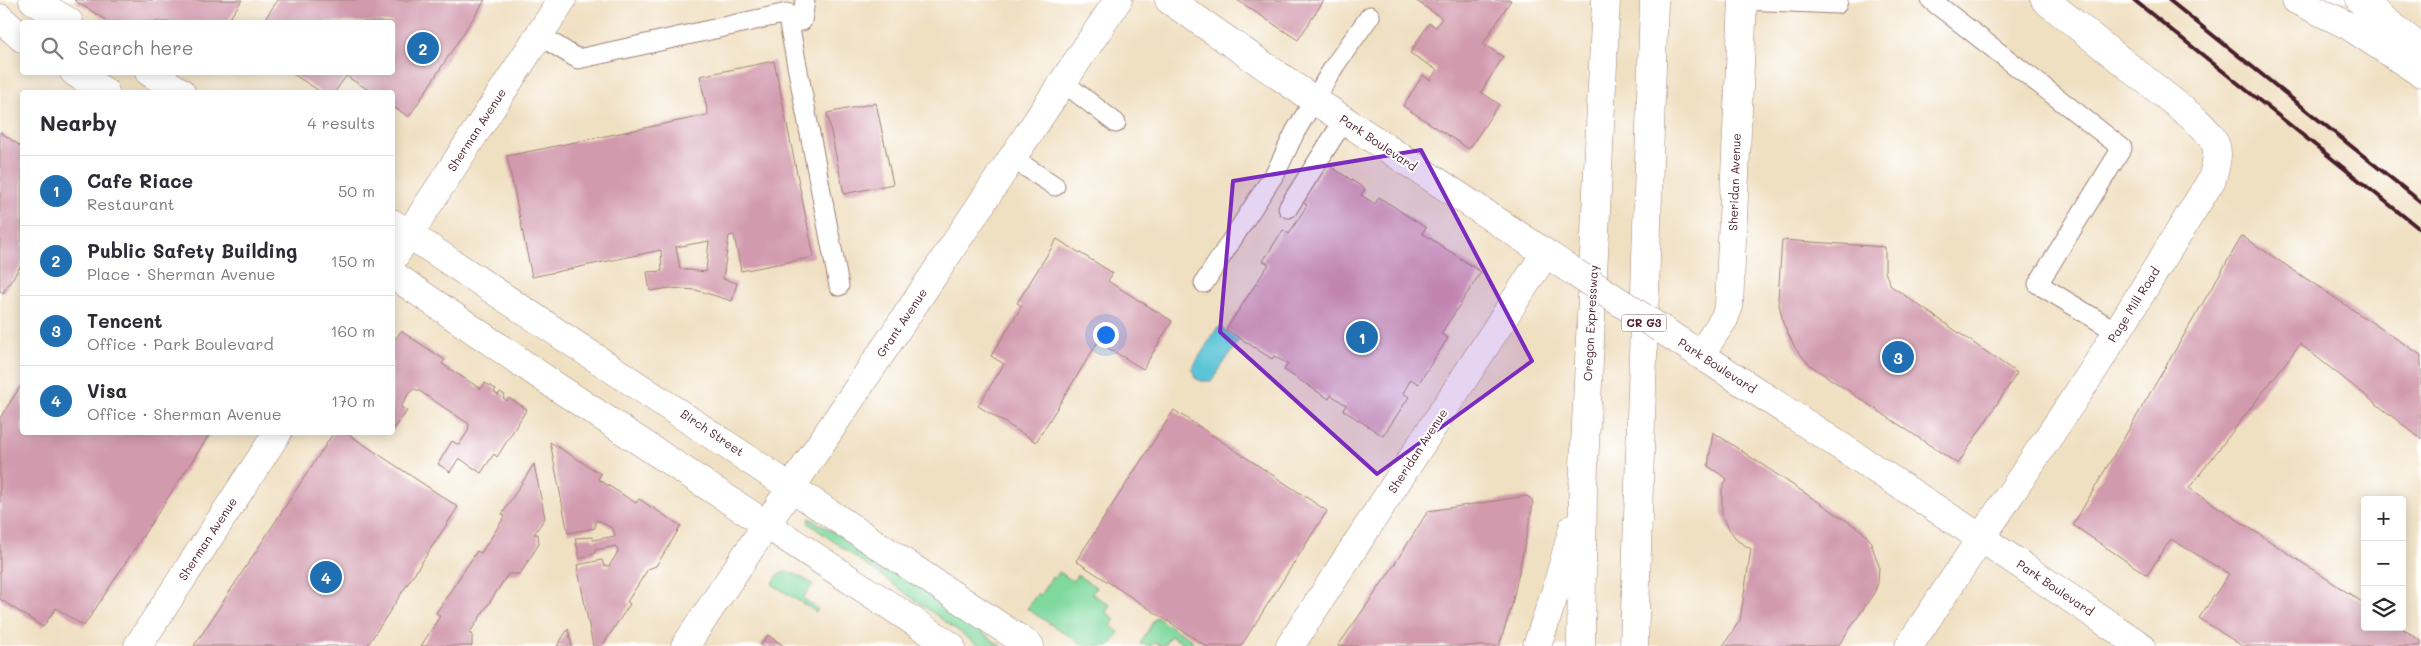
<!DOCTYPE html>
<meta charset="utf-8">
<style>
body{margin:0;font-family:Mali,sans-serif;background:#f7f7f7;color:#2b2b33}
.controls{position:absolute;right:15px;bottom:15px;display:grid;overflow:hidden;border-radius:5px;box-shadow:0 2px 12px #0003}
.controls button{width:45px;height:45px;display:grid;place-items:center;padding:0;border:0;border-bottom:1px solid #e1e1e2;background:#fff;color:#2b2b33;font:25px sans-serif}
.you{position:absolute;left:1105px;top:334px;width:18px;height:18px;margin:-12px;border:4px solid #fff;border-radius:50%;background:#1a73e8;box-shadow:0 0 0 8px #1a73e833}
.badge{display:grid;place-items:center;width:32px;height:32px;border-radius:50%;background:#1f6fb2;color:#fff;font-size:16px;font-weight:700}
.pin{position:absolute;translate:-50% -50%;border:2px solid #fff;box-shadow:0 1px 5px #0006}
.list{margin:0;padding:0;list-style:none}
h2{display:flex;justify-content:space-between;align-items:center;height:65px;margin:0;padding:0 20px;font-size:21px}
h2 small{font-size:16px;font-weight:400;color:#7c7c81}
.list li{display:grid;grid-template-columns:32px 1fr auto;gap:15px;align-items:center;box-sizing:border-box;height:70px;padding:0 20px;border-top:1px solid #e1e1e2}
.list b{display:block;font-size:19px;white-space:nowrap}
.list p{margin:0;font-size:16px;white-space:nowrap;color:#7c7c81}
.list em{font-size:16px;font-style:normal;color:#7c7c81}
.icon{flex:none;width:28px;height:28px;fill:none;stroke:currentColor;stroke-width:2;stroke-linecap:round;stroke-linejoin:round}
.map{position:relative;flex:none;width:2421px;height:646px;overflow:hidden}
.search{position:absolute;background:#fff;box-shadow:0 2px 12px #0003;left:20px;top:20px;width:375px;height:55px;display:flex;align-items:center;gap:12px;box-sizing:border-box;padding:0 18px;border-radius:5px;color:#7c7c81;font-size:19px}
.panel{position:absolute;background:#fff;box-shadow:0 2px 12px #0003;left:20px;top:90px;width:375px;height:345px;border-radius:5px}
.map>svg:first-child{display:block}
</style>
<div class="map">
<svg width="2421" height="646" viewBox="0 0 2421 646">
<rect width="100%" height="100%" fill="#fff"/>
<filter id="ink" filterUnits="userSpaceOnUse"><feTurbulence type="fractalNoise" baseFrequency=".02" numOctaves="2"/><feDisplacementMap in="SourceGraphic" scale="10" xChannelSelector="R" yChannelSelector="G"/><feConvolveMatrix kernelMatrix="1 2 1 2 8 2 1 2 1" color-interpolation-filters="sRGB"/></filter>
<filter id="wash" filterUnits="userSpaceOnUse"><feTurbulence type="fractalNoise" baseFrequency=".0096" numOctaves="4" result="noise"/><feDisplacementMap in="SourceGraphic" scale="20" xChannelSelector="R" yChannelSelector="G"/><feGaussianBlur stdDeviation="1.12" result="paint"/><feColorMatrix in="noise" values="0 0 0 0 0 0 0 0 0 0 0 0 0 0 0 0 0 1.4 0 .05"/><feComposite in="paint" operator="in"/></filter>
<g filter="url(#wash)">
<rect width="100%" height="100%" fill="#f0e0c2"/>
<!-- green -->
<g fill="#7fd89e" stroke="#647c64">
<polygon points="810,518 885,563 1001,646 979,646 808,523"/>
<polygon points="786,572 793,573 813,584 803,598 818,609 816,612 772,584 778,575"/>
<polygon points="1059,572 1073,581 1077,575 1096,587 1092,594 1110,605 1106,612 1115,619 1111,626 1119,632 1110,646 1085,646 1027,609 1037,594 1040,595 1052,577 1055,579"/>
<polygon points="1156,617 1193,641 1190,646 1170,636 1164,646 1153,643 1151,646 1140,644"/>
</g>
<!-- water -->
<polygon fill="#5bc4d7" stroke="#527281" points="1217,328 1222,328 1239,340 1212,381 1201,381 1195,378 1195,372 1191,370"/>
<g id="blocks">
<!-- building -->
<g fill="#d29aad" fill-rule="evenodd">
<polygon points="74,0 242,0 227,22 109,22"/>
<polygon points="278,0 485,0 409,117 392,106 392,92 372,92 346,76 335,92 321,92 290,72 392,72 392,22 275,22 266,17"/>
<polygon points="1237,0 1324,0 1298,40"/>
<polygon points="1415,0 1511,0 1483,44 1503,57 1481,92 1499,104 1469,149 1403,106 1423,75 1430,80 1437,70 1410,53 1429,23 1436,27 1442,18"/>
<path d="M774,61L814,257L741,271L734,235L729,236L723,279L737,283L732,301L696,290L670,288L650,291L647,272L662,271L661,250L532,277L507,156L708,115L700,76ZM709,241L706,272L680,269L676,247Z"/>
<polygon points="876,103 893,184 844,194 827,113"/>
<polygon points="0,132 22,147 22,264 3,293 0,291"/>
<polygon points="1327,164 1365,189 1361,195 1375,204 1379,197 1426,228 1422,233 1481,272 1441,334 1448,338 1418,384 1411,379 1403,393 1409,397 1383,436 1343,410 1346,405 1331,395 1329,399 1284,370 1288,364 1274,356 1272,359 1226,329 1269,264 1263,261 1283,230 1289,234 1307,205 1302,202"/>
<polygon points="2242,236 2421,355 2421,439 2300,344 2189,488 2365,604 2365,627 2400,627 2421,641 2421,646 2242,646 2199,618 2229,574 2171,539 2147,575 2073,525"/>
<polygon points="1057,239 1113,273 1108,281 1172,321 1143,369 1098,342 1036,442 978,406 1004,364 991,356 1022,306 1017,303"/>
<polygon points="1782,240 1885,247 1885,272 1891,286 2017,373 1958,464 1811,366 1795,348 1783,323 1778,299"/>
<polygon points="401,331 445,360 442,364 481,389 485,383 496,389 494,392 498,395 500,392 505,395 503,398 507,401 509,398 527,409 497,457 494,454 481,473 459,458 450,472 438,464 452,441 459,445 468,431 469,424 418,390 414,389 409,393 401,407 407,411 392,432 392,344"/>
<polygon points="22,384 22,432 211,432 84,626 56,608 43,627 0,599 0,418"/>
<polygon points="1174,410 1327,511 1241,646 1206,646 1076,561"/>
<polygon points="334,432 345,432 458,507 367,646 194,646"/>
<polygon points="1713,432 1862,531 1870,540 1879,566 1878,583 1874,593 1838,646 1723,646 1740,620 1751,549 1738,541 1729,529 1722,514 1722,489 1727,479 1708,466"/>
<polygon points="550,442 601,474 598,479 636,503 639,499 681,526 656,566 648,569 627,602 630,604 602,646 593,646 577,565 602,560 604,566 609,566 618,552 616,546 595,550 595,553 580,559 575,538 592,537 593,540 615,536 613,529 600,521 595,521 595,528 568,533"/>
<polygon points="534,464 545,518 534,534 538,534 539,544 520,574 508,574 469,634 472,634 472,646 421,646 440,616 436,613 477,551 481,553 505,516 502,514"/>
<polygon points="1527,496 1532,500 1533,504 1512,605 1499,646 1338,646 1389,573 1428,511"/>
<polygon points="568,629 572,646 557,646"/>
<polygon points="768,635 784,646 760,646"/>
</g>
</g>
</g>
<g filter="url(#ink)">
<use href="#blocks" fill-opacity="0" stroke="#9d8076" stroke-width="1"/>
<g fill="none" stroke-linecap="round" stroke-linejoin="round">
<!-- lane casing -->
<g stroke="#9d8076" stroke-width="21">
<g id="lane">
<polyline points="1743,0 1837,4 1838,0"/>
<polyline points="1931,0 2122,148 2038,284 2117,332"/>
<polyline points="802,21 805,0"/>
<polyline points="539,35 578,59 787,13 839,286"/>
<polyline points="1063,82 1116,123"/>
<polyline points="1012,158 1055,186"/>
<polyline points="1288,208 1344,120"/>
<polyline points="1204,283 1277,170 1295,132 1335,65 1370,16"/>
</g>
</g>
<!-- street casing -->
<g stroke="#9d8076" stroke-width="29">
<g id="street">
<polyline points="392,260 562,0"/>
<polyline points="1700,355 1724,319 1729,306 1743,0"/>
<path d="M1981,538L2094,369L2212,179C2221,148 2219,142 2196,120L2045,0"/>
<polyline points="138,646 278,432"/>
<polyline points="685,646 1118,0"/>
<polyline points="1290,646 1545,254"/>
</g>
</g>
<!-- secondary casing -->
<g stroke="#9d8076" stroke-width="29">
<g id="secondary">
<polyline points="33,0 69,22"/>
<polyline points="1169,0 1314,100 1574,272"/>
<polyline points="0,18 22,38"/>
<polyline points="74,72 105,92"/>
<polyline points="149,72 181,92"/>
<polyline points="392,223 1030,646"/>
<polyline points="392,274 557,387 951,646"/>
<polyline points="1661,329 1981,538 2141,646"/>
<polyline points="1909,646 1981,538"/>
</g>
</g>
<!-- primary casing -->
<g stroke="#9d8076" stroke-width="29">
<g id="primary">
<polyline points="2296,0 2349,26 2421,73"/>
<polyline points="2360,0 2421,49"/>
<polyline points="1537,646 1556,590 1573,528"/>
<polyline points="1581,646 1583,488 1606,0"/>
<polyline points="1634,646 1654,0"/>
</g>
</g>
<!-- lane -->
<use href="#lane" stroke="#fff" stroke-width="19"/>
<!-- street -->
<use href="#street" stroke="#fff" stroke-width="28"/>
<!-- secondary -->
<use href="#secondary" stroke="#fff" stroke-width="28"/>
<!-- primary -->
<use href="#primary" stroke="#fff" stroke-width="28"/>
<!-- rail -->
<g stroke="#4a1f2b" stroke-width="4">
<polyline points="2134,0 2421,230"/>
<polyline points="2169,0 2421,202"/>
</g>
<!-- secondary-bridge casing -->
<g stroke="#9d8076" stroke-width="29" stroke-linecap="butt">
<polyline id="secondary-bridge" points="1574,272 1661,329"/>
</g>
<!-- secondary-bridge -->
<use href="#secondary-bridge" stroke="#fff" stroke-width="28"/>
</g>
</g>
<!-- marked area -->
<path fill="#7b2cbf" fill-opacity="0.2" stroke="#7b2cbf" stroke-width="4" stroke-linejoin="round" d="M1421,150L1532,361L1377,474L1220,332L1233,181Z"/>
<g text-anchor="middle" stroke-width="4" stroke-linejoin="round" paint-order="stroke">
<!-- shield labels -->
<rect fill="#fff" stroke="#80626b" stroke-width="1" x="1621.5" y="314.5" width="45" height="17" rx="4"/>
<g font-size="11" font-weight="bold" fill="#4a1f2b">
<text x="1644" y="327">CR G3</text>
</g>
<!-- street labels -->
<g font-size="12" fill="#4a1f2b" stroke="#fff">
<text transform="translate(477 130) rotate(-57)" y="4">Sherman Avenue</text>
<text transform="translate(1378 143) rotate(34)" y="4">Park Boulevard</text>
<text transform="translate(1735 182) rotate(-88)" y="4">Sheridan Avenue</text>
<text transform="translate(2134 305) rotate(-58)" y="4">Page Mill Road</text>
<text transform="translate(902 323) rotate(-56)" y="4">Grant Avenue</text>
<text transform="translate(1591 323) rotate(-87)" y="4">Oregon Expressway</text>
<text transform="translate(1717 366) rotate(33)" y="4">Park Boulevard</text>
<text transform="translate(712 433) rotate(34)" y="4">Birch Street</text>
<text transform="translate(1418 451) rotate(-57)" y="4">Sheridan Avenue</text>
<text transform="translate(208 539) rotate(-57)" y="4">Sherman Avenue</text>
<text transform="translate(2055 588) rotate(34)" y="4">Park Boulevard</text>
</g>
</g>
</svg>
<div class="controls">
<button>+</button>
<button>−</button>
<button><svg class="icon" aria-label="layers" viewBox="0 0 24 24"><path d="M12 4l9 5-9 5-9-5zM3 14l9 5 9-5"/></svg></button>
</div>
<div class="you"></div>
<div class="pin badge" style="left:1362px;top:337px">1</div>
<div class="pin badge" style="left:423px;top:48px">2</div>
<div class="pin badge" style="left:1898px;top:357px">3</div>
<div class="pin badge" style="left:326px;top:577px">4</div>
<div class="search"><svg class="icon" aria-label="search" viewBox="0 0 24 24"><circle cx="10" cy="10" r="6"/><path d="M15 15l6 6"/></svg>Search here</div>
<section class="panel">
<h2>Nearby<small>4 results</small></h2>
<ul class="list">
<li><span class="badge">1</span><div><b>Cafe Riace</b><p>Restaurant</p></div><em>50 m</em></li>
<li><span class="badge">2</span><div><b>Public Safety Building</b><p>Place · Sherman Avenue</p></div><em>150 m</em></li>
<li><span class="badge">3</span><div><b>Tencent</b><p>Office · Park Boulevard</p></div><em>160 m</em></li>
<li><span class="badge">4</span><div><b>Visa</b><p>Office · Sherman Avenue</p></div><em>170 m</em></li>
</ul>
</section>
</div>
